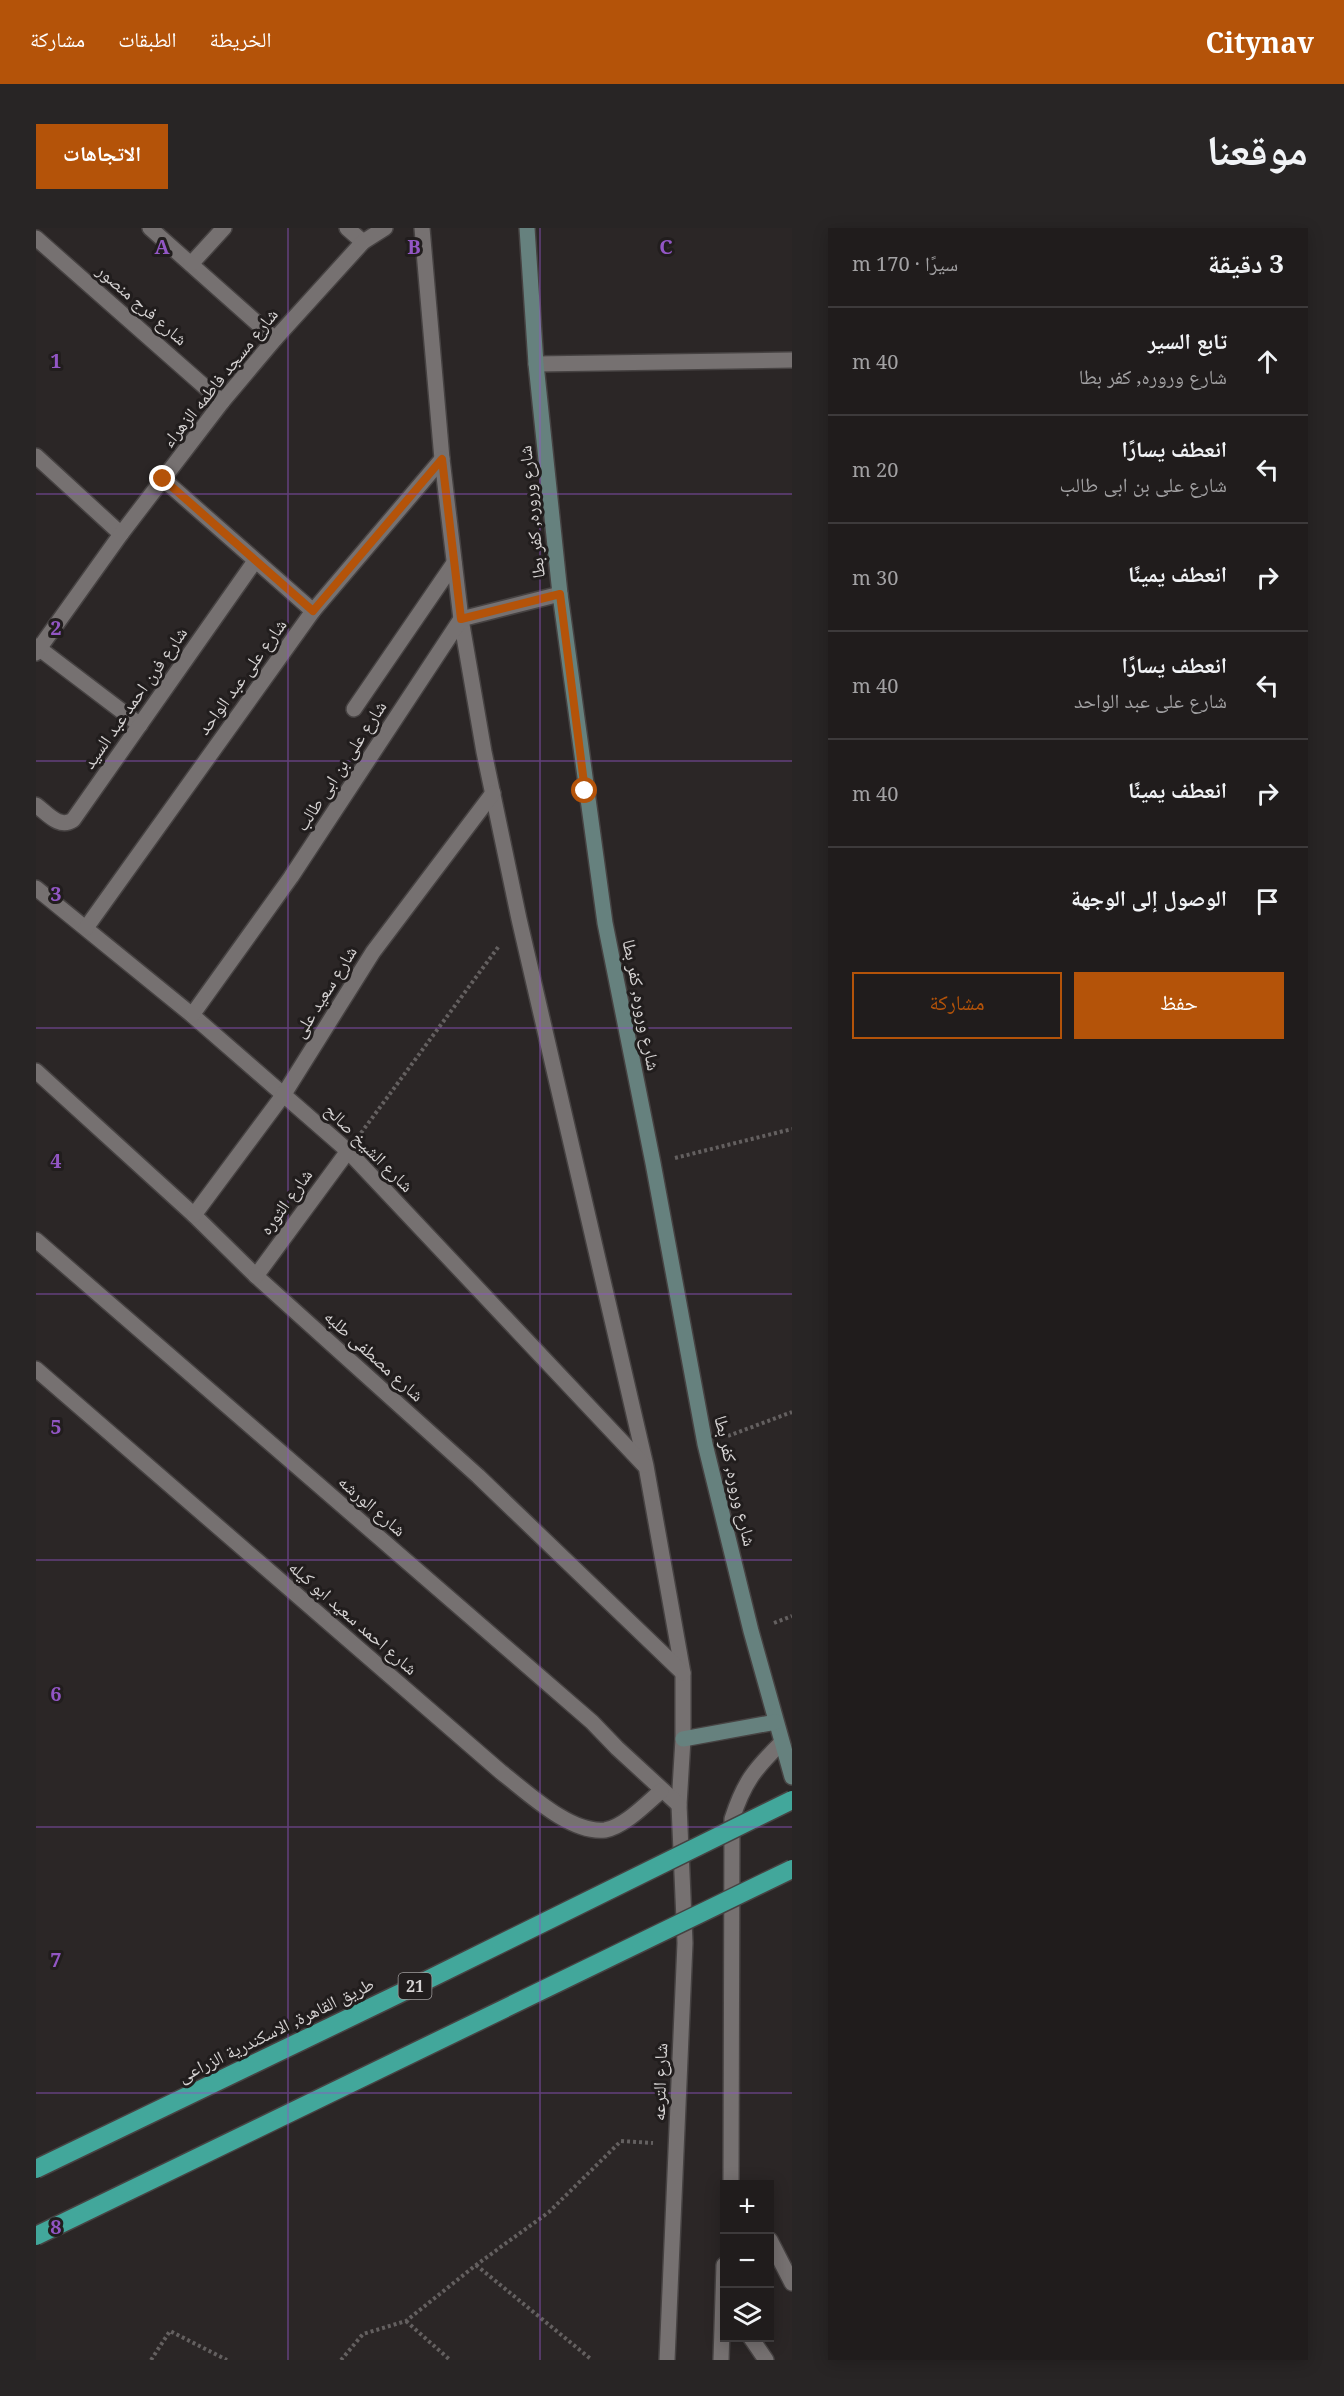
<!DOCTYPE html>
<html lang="ar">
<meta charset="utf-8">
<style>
body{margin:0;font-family:"Noto Serif","Noto Naskh Arabic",serif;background:#282525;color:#f1f3f6;direction:rtl}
.controls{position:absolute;right:18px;bottom:18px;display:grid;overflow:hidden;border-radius:0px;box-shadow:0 3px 15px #0003}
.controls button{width:54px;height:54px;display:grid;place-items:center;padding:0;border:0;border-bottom:2px solid #3d3a3b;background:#201c1c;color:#f1f3f6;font:30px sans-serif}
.stop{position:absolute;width:18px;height:18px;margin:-14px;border:4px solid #b45309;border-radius:50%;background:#fff}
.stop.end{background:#b45309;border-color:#fff;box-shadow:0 2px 6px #0008}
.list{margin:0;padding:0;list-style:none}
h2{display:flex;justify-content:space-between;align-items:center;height:78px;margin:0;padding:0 24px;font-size:26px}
h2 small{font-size:20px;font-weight:400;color:#a2a1a3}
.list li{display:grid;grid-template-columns:39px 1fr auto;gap:18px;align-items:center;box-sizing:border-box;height:108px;padding:0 24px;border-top:2px solid #3d3a3b}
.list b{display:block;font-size:22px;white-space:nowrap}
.list p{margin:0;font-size:20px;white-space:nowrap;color:#a2a1a3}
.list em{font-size:20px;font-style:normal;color:#a2a1a3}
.actions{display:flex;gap:12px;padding:18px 24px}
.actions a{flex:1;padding:14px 0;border:2px solid #b45309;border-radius:0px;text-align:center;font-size:21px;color:#b45309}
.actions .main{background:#b45309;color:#fff}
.icon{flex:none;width:33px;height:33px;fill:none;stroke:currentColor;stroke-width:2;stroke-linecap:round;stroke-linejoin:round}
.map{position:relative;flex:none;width:756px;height:2132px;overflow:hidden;direction:ltr;border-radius:0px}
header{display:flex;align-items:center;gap:36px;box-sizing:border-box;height:84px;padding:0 30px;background:#b45309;color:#fff}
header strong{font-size:28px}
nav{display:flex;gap:33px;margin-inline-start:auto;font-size:21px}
.intro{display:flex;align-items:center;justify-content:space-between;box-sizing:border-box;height:144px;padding:0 36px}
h1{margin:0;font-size:42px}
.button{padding:15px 27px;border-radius:0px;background:#b45309;color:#fff;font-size:21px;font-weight:700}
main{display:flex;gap:36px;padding:0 36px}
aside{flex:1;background:#201c1c;border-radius:0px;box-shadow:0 3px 15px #0003}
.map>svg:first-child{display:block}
</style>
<header>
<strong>Citynav</strong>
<nav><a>الخريطة</a><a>الطبقات</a><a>مشاركة</a></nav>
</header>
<div class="intro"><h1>موقعنا</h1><a class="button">الاتجاهات</a></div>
<main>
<aside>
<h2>3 دقيقة<small>سيرًا · 170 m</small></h2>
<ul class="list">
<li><svg class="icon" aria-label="ahead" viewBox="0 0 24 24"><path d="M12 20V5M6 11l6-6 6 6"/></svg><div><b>تابع السير</b><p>شارع وروره, كفر بطا</p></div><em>40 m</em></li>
<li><svg class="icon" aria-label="left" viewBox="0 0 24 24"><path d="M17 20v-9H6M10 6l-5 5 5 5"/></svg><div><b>انعطف يسارًا</b><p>شارع على بن ابى طالب</p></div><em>20 m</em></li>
<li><svg class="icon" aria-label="right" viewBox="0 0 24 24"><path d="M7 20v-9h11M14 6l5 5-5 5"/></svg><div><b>انعطف يمينًا</b></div><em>30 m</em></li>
<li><svg class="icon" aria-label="left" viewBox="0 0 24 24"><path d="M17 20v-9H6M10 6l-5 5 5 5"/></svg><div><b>انعطف يسارًا</b><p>شارع على عبد الواحد</p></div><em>40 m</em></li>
<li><svg class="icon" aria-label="right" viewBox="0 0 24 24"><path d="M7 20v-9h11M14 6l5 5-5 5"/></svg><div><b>انعطف يمينًا</b></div><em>40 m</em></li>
<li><svg class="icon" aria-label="arrive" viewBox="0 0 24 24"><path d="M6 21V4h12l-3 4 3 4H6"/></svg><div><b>الوصول إلى الوجهة</b></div></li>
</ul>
<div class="actions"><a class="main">حفظ</a><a>مشاركة</a></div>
</aside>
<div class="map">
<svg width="756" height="2132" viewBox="0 0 756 2132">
<rect width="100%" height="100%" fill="#2b2626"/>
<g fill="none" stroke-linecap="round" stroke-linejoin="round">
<!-- street casing -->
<g stroke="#464242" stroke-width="18">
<g id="street">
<polyline points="114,0 239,111"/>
<polyline points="311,0 327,14"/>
<polyline points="386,0 406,231 425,391 448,524 483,691 610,1238 647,1445 647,1511 643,1577 649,1715 631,2132"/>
<polyline points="0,10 186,174"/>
<polyline points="155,36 188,0"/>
<polyline points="500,136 756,132"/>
<polyline points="0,228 85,306"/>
<polyline points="127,251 277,383"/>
<polyline points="0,418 104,497"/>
<polyline points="0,425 85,306 186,174 239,111 327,14 349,0"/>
<polyline points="318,481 418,335"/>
<path d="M0,577C12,586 23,601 37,592L219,333"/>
<polyline points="0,660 156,787 312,923 608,1237"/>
<polyline points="50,700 277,383 406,231"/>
<polyline points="156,787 255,649 425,391 524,366"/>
<polyline points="0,843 158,987 220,1048 442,1248 647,1445"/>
<polyline points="158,987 248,866 337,724 457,565"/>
<polyline points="0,1012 556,1494 581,1520 643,1577"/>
<polyline points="220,1048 312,923"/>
<path d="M0,1141L465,1544C491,1564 534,1606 569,1602C588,1599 611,1575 625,1563"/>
<path d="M695,1956L696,1591C708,1554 718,1542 745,1515"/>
<polyline points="734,2012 756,2055"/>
<polyline points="715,2110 730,2132"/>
<polyline points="685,2132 688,2037"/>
</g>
</g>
<!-- secondary casing -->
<g stroke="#464242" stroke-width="18">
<g id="secondary">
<polyline points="491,0 500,136 524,366 569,695 617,935 669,1216 715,1403 756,1549"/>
<polyline points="647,1511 740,1494"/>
</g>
</g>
<!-- path -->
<g stroke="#646060" stroke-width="4" stroke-dasharray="3 3" stroke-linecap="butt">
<polyline points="325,905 463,718"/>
<polyline points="639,930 756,901"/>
<polyline points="692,1208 756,1184"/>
<polyline points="738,1395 756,1388"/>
<polyline points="440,2037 556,2132"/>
<polyline points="370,2093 414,2132"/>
<polyline points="115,2132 134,2103 191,2132"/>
<polyline points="305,2132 327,2106 370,2093 440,2037 513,1984 585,1913 617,1915"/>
</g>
<!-- street -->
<use href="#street" stroke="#767171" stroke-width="15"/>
<!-- secondary -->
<use href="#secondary" stroke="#66817e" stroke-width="15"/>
<!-- highway-bridge casing -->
<g stroke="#464242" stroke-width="21" stroke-linecap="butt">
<g id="highway-bridge">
<polyline points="0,1941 375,1760 756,1572"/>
<polyline points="0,2008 756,1641"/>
</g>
</g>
<!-- highway-bridge -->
<use href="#highway-bridge" stroke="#42a79b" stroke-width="18"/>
</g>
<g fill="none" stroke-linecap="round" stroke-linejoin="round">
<!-- route -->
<polyline stroke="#b45309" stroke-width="8" points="127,251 277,383 406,231 425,391 524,366 549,563"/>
</g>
<!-- grid -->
<path fill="none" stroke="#9256c4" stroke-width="1.5" stroke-opacity="0.55" d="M252,0V2132M504,0V2132M0,266H756M0,533H756M0,800H756M0,1066H756M0,1332H756M0,1599H756M0,1865H756"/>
<g text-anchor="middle" stroke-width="6" stroke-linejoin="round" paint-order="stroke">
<!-- shield labels -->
<rect fill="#211d1d" stroke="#9f9c9c" stroke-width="1.5" x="362.5" y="1745" width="33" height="26" rx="4.5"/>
<g font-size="16" font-weight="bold" fill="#d5d2d2">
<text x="379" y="1764">21</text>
</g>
<!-- street labels -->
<g font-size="18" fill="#d5d2d2" stroke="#211d1d">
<text transform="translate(106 77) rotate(41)" y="6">شارع فرج منصور</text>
<text transform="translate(184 150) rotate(-51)" y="6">شارع مسجد فاطمه الزهراء</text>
<text transform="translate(496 284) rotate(-96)" y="6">شارع وروره, كفر بطا</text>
<text transform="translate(206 449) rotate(-54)" y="6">شارع على عبد الواحد</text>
<text transform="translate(99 470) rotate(-55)" y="6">شارع فرن احمد عبد السيد</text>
<text transform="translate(305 538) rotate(-57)" y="6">شارع على بن ابى طالب</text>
<text transform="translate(289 764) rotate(-58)" y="6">شارع سعيد على</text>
<text transform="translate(605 777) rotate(79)" y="6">شارع وروره, كفر بطا</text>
<text transform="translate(333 920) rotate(45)" y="6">شارع الشيخ صالح</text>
<text transform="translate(250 974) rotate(-54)" y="6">شارع الثوره</text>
<text transform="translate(338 1128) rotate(42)" y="6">شارع مصطفى طلبه</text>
<text transform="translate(699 1253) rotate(77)" y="6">شارع وروره, كفر بطا</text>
<text transform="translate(336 1278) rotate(41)" y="6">شارع الورشه</text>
<text transform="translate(317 1390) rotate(41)" y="6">شارع احمد سعيد ابو كيله</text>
<text transform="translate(240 1802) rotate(-26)" y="6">طريق القاهرة, الاسكندرية الزراعى</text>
<text transform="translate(624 1854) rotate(-88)" y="6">شارع الترعه</text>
</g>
</g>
<g font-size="20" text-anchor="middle" font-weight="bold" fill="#9256c4" stroke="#211d1d" stroke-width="6" stroke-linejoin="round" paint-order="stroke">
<text x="126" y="26">A</text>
<text x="378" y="26">B</text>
<text x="630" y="26">C</text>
<text x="20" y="140">1</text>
<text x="20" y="407">2</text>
<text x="20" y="673">3</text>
<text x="20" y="940">4</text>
<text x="20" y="1206">5</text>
<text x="20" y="1473">6</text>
<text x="20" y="1739">7</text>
<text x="20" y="2006">8</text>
</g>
</svg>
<div class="controls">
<button>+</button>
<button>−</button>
<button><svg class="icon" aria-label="layers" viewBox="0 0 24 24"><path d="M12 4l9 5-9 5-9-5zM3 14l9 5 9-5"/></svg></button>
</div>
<div class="stop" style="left:549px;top:563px"></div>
<div class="stop end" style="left:127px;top:251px"></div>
</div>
</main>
